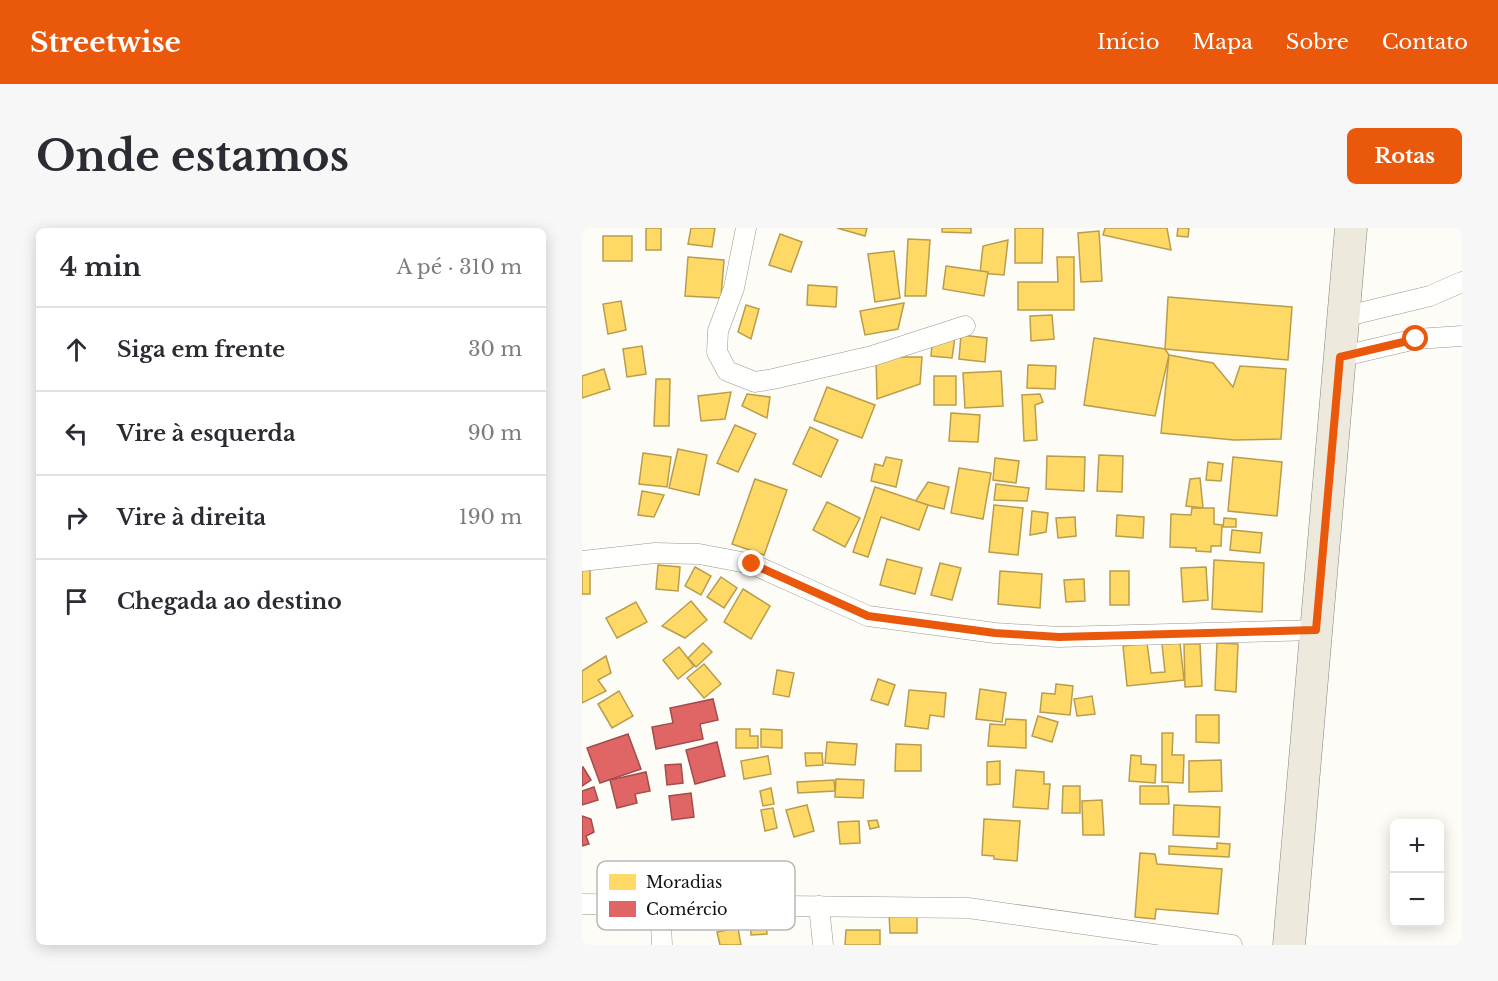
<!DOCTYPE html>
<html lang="pt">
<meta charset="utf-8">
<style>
body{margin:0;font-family:"Libre Baskerville",serif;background:#f7f7f7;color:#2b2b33}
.controls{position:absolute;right:18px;bottom:18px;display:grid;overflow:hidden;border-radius:9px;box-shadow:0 3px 15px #0003}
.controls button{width:54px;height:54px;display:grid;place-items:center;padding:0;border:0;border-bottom:2px solid #e1e1e2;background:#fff;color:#2b2b33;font:30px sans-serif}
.stop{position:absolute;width:18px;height:18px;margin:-14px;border:4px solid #ea580c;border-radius:50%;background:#fff}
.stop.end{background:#ea580c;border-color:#fff;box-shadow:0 2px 6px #0008}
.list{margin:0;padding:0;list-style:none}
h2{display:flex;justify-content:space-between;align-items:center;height:78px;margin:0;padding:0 24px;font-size:26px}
h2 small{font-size:20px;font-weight:400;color:#7c7c81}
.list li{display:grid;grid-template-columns:39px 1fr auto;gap:18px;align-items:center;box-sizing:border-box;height:84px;padding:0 24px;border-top:2px solid #e1e1e2}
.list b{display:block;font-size:22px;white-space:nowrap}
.list em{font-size:20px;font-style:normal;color:#7c7c81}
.icon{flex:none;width:33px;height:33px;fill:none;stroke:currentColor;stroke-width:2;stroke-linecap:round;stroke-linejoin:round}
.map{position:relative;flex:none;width:880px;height:717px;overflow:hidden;border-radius:9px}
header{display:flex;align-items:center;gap:36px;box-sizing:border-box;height:84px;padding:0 30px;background:#ea580c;color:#fff}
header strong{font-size:28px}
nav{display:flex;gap:33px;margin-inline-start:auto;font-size:21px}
.intro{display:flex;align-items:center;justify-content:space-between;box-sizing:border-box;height:144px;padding:0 36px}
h1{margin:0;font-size:42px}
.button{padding:15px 27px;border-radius:9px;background:#ea580c;color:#fff;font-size:21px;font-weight:700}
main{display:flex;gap:36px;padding:0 36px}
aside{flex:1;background:#fff;border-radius:9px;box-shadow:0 3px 15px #0003}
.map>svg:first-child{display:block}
</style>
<header>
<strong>Streetwise</strong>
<nav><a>Início</a><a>Mapa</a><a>Sobre</a><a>Contato</a></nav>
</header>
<div class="intro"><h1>Onde estamos</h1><a class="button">Rotas</a></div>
<main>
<aside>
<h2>4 min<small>A pé · 310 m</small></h2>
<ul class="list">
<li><svg class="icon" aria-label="ahead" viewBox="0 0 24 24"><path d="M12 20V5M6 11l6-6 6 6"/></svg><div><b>Siga em frente</b></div><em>30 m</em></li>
<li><svg class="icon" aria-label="left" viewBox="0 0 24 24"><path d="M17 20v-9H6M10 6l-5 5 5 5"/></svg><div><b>Vire à esquerda</b></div><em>90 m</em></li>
<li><svg class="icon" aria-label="right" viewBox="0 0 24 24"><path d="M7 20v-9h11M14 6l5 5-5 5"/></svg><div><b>Vire à direita</b></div><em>190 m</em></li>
<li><svg class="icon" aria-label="arrive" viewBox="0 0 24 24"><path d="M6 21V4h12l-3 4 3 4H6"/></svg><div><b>Chegada ao destino</b></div></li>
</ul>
</aside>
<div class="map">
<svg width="880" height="717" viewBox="0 0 880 717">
<rect width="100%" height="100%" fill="#fdfcf7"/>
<!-- homes -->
<g fill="#ffd966" stroke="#b89d4c" stroke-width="1.5">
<rect x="64" y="0" width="15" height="22"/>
<polygon points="109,0 133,0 130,19 106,16"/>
<polygon points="255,0 285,0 283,8"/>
<polygon points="360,0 389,0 389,5 360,4"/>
<polygon points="433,0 461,0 460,35 433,35"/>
<polygon points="523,0 585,0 589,22 521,7"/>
<polygon points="596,0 607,0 606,9 595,8"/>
<polygon points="517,3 520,53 499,54 496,5"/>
<polygon points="198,6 220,14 209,44 187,37"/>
<rect x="21" y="8" width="29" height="25"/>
<polygon points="326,11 348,12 344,68 323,68"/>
<polygon points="426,12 422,47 398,45 401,18"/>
<polygon points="312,23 318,70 293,74 286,26"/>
<polygon points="106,29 142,32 139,70 103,68"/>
<polygon points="475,29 492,29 492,82 436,82 436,54 476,54"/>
<polygon points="364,38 406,44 402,68 361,61"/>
<polygon points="226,57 255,59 254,79 225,77"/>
<polygon points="586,69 710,79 706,132 583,121"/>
<polygon points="39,73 44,102 26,106 21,76"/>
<polygon points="322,75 316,101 283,107 278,83"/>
<polygon points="164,77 177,81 169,111 156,104"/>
<polygon points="470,87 472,111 449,113 448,88"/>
<polygon points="351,106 373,109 370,130 349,128"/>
<polygon points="379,107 405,110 403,134 377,131"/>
<polygon points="512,110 583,121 587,127 573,188 502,177"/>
<polygon points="60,118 64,146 45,149 41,121"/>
<polygon points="587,127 631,135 651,159 658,138 704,141 699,211 652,212 579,205"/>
<polygon points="294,129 340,129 338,156 295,171"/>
<polygon points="446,137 474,138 473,161 445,160"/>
<polygon points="22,141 28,161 0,170 0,148"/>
<polygon points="419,143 421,178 383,180 381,145"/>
<rect x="352" y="148" width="22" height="29"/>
<polygon points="74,151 88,151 87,198 72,198"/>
<polygon points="245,159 293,177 280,210 232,192"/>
<polygon points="149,164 143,191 119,193 116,168"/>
<polygon points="165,166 188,169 185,190 160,178"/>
<polygon points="458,166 461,174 453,177 455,212 442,213 440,167"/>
<polygon points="369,185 398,187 396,214 367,213"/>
<polygon points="153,197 174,206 156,244 135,235"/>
<polygon points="228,199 256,212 239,249 211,236"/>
<polygon points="96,221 125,227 117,267 87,260"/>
<polygon points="61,225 89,229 85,259 57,256"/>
<polygon points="517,227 541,228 540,264 515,263"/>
<polygon points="465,228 503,229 502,263 464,261"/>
<polygon points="304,229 320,232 314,259 289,253 293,236 301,238"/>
<polygon points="651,229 700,234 695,288 646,283"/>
<polygon points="413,230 437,233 434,255 411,252"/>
<polygon points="626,234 641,236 639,253 624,252"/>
<polygon points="377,240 409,245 401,291 369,285"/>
<polygon points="618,250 621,280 604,278 608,251"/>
<polygon points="173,251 205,262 182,327 150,316"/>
<polygon points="346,254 367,259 362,281 333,274"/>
<polygon points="414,256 447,260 445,273 412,272"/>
<polygon points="293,259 346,277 337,302 299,289 286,329 271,324"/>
<polygon points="60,263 82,267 72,289 56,287"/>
<polygon points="245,274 278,290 263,319 231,302"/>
<polygon points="412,277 441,280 436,327 407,324"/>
<polygon points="610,280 632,280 632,296 640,297 639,318 629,318 629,324 614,323 614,320 588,319 589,286 609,287"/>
<polygon points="450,283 466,285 464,304 448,307"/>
<polygon points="535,287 562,289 561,310 534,308"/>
<polygon points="493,289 494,308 476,310 474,290"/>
<polygon points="642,290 654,291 654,299 641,299"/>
<polygon points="650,302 680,305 678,325 648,322"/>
<polygon points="305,331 340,340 333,366 298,357"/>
<polygon points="632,332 682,335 680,384 630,381"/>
<polygon points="358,335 379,340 370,372 349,367"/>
<polygon points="76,337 98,339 96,363 74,361"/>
<rect x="0" y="339" width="8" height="27"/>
<polygon points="113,339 129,348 119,367 103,358"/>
<polygon points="624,339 626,372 601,374 599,340"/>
<polygon points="418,343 460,346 458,380 416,376"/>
<rect x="528" y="343" width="19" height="34"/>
<polygon points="139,349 155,360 142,380 125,369"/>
<polygon points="502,351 503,373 484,374 482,352"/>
<polygon points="161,361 188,378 169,411 142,394"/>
<polygon points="109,373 125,392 103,410 80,398"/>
<polygon points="54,374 65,394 35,410 24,390"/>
<polygon points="121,415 130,424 114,439 106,430"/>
<polygon points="565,415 569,445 583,444 580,416 598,415 602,452 545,458 541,418"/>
<polygon points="635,415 656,416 654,464 633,462"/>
<polygon points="602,416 618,416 620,458 603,459"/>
<polygon points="97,419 112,438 96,451 81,432"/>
<polygon points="24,428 29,445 16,452 24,463 0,475 0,443"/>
<polygon points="122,436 139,456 122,470 105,450"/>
<polygon points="195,442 212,445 207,469 191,466"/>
<polygon points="296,451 313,457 306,477 289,472"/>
<polygon points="474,456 491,458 488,487 458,484 460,465 473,466"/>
<polygon points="398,461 424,465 420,494 394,491"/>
<polygon points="327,462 364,465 362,489 348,487 346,501 323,498"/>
<polygon points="37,463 51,488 30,500 16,476"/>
<polygon points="510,468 513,486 495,488 492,471"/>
<polygon points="614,487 637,487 637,515 614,514"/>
<polygon points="456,488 476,494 470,514 450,508"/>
<polygon points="424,491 444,492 444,520 406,518 408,496 423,497"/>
<polygon points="154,501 168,501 168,508 176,508 176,520 154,520"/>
<polygon points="179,501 200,502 200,520 179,519"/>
<polygon points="580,505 591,505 590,527 602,527 601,555 580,554"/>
<polygon points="245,514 275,516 273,537 243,535"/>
<polygon points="314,516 339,517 339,543 313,543"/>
<polygon points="223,525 240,525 241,537 224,538"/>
<polygon points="549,527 559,528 559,536 574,537 573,555 547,553"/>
<polygon points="186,528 189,546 162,551 159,533"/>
<polygon points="639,532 640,563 607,564 607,533"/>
<polygon points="418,533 418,556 405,557 405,534"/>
<polygon points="434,542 462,544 462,556 468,556 466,581 431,579"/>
<polygon points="254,551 282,552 281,570 253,569"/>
<polygon points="252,552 253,563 216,565 215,554"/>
<polygon points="481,558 498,558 498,585 480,585"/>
<polygon points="558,558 586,558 587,576 558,576"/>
<polygon points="189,560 192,576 181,578 178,563"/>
<polygon points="520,572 522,607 501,607 500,573"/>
<polygon points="225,577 232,603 212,609 204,582"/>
<polygon points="592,577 638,579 637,609 591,607"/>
<polygon points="191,580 195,600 183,603 179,582"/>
<polygon points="402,591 438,593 435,633 412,631 412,628 400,627"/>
<polygon points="295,592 297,599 288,601 286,593"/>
<polygon points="277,593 278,615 258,616 256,594"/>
<polygon points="635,615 648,616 647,629 587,626 587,618 635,621"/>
<polygon points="558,625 573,626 575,636 640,641 636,686 574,681 573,691 553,689"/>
<polygon points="307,684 335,684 335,705 308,705"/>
<polygon points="184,689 185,706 169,707 168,690"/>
<polygon points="156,700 159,717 138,717 135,704"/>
<polygon points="264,702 298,702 298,717 263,717"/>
</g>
<!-- shops -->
<g fill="#e06666" stroke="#a24c4c" stroke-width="1.5">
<polygon points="131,471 136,492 118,496 121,511 74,521 70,499 91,495 88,480"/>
<polygon points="46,506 59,541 18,555 5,520"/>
<polygon points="135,514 143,548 113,556 104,522"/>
<polygon points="99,536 101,555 85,557 83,537"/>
<polygon points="1,539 9,552 0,558 0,540"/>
<polygon points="64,544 68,563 53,566 55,575 35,580 28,552"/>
<polygon points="12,559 16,572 0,577 0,563"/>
<polygon points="109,565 112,589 90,592 87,568"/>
<polygon points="0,588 9,591 12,604 4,608 7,616 0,618"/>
</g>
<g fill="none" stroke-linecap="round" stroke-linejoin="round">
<!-- street casing -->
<g stroke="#979795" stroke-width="21">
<g id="street">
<polyline points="164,0 152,60 136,103 135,124 145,143 173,154 191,151 290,128 383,98"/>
<polyline points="761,89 848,68 880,54"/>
<polyline points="757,129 834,111 880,108"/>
<polyline points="0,333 73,325 117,326 170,336 286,388 413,405 477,409 734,402"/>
<polyline points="78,675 80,717"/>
<polyline points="0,676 386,680 650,717"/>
<polyline points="237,678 241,717"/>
</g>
</g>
<!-- primary casing -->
<g stroke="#858482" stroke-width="33">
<polyline id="primary" points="707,717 769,0"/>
</g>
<!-- street -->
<use href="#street" stroke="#fffffe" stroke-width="20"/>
<!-- primary -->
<use href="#primary" stroke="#ede9dc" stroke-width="32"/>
</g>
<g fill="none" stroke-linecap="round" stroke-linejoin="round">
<!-- route -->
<polyline stroke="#ea580c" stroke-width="8" points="170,336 286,388 413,405 477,409 734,402 758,129 834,111"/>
</g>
<!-- legend -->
<rect x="15" y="633" width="198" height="69" rx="9" fill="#fff" stroke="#b8b8b8" stroke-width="1.5"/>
<rect x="27" y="646" width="27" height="16" fill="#ffd966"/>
<rect x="27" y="673" width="27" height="16" fill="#e06666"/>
<g font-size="16" fill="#111">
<text x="64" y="660">Moradias</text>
<text x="64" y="687">Comércio</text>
</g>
</svg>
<div class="controls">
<button>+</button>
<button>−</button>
</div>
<div class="stop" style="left:834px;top:111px"></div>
<div class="stop end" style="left:170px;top:336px"></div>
</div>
</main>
